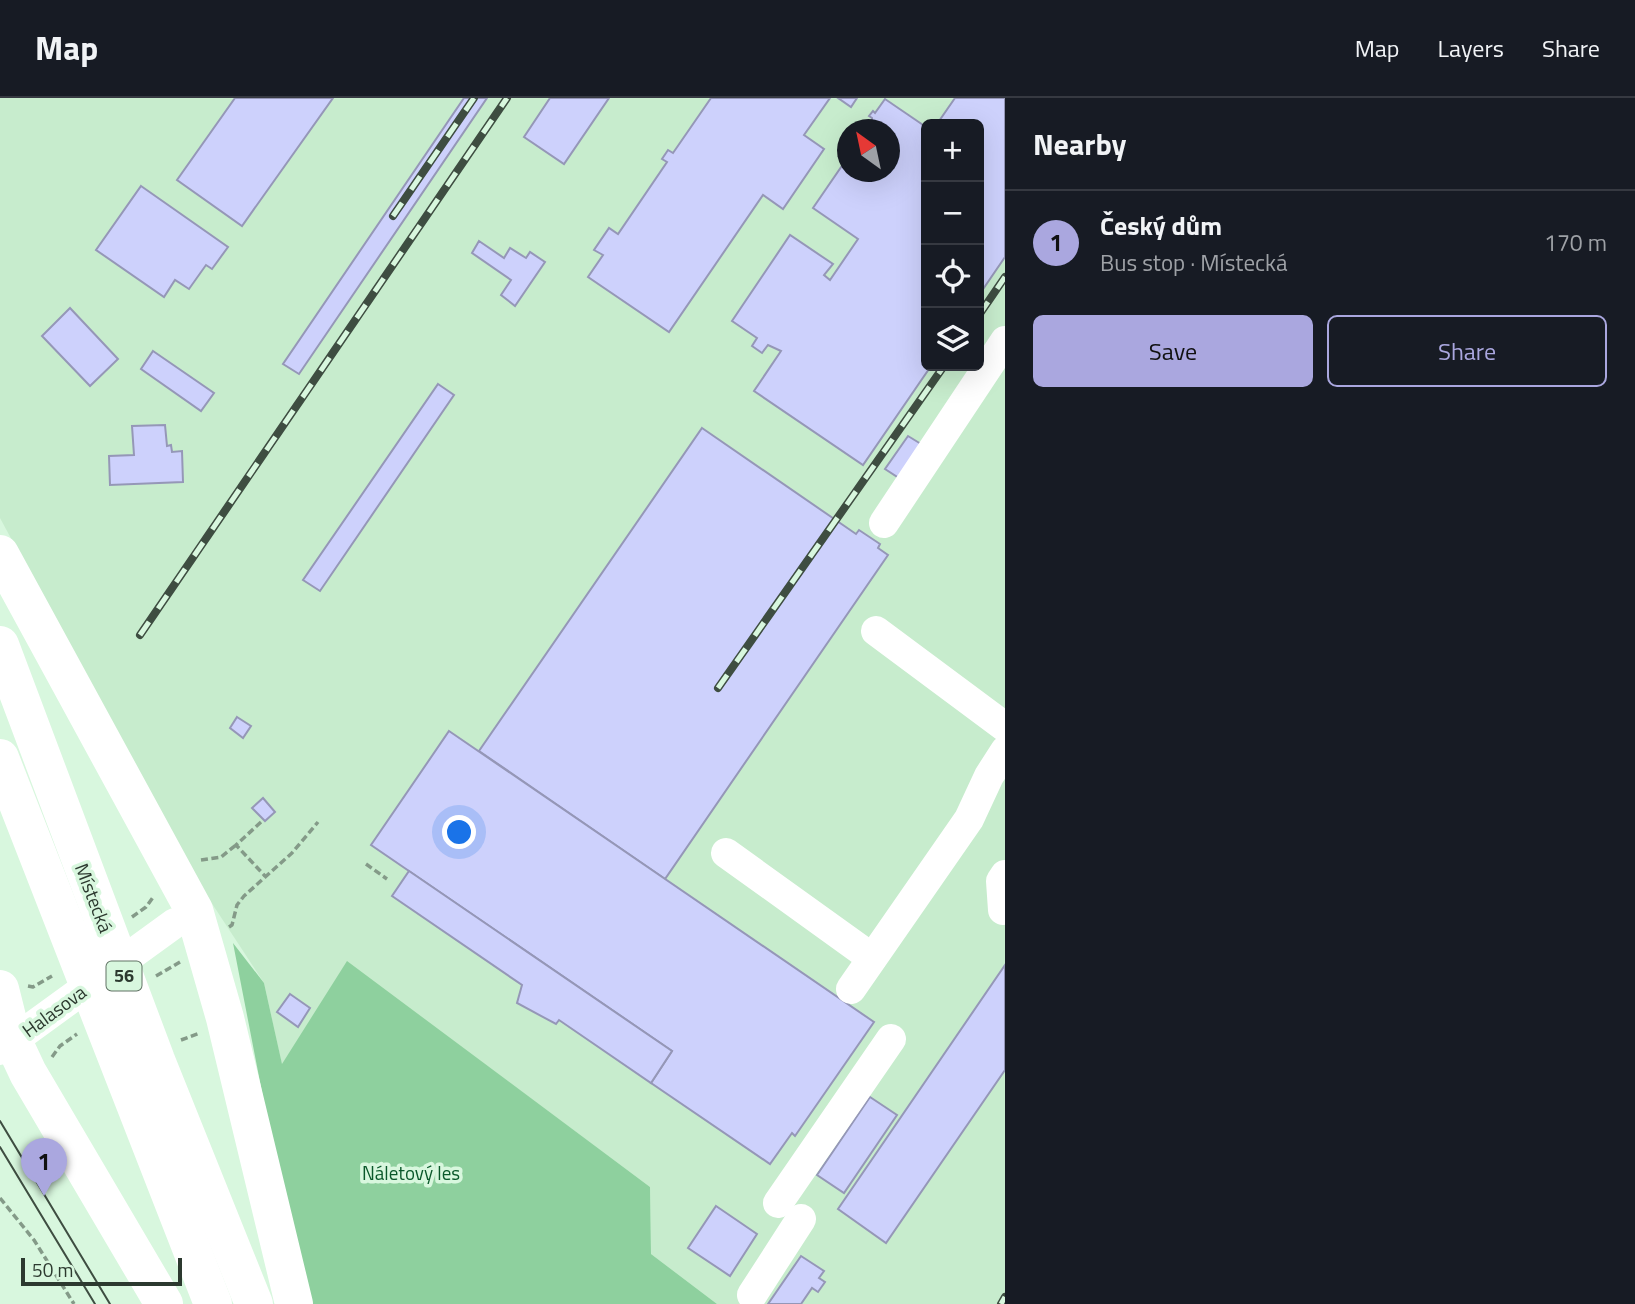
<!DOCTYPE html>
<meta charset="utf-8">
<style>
body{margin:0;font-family:"Titillium Web",sans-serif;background:#20242c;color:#f1f3f6}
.controls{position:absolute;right:21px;top:21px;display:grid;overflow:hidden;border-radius:10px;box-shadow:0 7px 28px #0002}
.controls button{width:63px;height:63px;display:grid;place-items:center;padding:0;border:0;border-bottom:2px solid #363941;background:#171b24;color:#f1f3f6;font:35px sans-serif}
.compass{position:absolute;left:837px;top:21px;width:63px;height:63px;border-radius:50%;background:#171b24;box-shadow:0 7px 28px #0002;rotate:327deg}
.scale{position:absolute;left:21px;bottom:18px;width:161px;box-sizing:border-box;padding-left:7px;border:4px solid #2c392f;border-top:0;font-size:19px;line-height:24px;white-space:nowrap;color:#2c392f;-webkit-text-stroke:5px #d8f7de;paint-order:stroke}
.you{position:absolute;left:460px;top:735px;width:24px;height:24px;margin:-18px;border:5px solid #fff;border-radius:50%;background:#1a73e8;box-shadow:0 0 0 10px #1a73e833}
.badge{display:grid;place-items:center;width:46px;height:46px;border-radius:50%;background:#aaa7df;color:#111;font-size:23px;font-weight:700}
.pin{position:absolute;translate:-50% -58px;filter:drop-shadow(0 2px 4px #0008)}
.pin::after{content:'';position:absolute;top:37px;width:24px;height:21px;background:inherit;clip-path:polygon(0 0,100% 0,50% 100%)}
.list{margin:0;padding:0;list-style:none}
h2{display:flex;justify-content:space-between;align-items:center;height:91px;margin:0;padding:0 28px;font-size:30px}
h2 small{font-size:23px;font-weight:400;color:#9ea1a6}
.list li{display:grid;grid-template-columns:46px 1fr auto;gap:21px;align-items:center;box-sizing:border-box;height:105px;padding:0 28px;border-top:2px solid #363941}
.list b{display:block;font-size:26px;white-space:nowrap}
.list p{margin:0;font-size:23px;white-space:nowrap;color:#9ea1a6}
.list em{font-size:23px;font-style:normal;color:#9ea1a6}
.actions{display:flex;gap:14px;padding:21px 28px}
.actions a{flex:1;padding:16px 0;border:2px solid #aaa7df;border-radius:10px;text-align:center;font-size:24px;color:#aaa7df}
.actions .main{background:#aaa7df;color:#111}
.icon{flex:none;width:38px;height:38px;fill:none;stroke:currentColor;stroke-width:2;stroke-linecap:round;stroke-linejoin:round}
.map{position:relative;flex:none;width:1005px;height:1206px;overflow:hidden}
header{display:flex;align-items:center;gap:42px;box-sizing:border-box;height:98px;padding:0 35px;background:#171b24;border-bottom:2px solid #363941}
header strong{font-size:33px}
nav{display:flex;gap:38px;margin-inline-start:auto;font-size:24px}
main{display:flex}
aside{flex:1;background:#171b24}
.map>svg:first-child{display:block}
</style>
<header>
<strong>Map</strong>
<nav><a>Map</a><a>Layers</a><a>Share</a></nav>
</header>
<main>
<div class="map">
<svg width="1005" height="1206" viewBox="0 0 1005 1206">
<rect width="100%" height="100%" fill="#d8f7de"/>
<!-- built -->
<path fill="#c7eccd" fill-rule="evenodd" d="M0,0H1005V1206H717L651,1156L650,1089L347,864L282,967L264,885L192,775L0,420ZM926,26H979V268H926ZM848,32H890V74H848Z"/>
<!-- forest -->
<polygon fill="#8ed09e" points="233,845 264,885 282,966 347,863 650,1089 651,1156 717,1206 308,1206 268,1025"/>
<!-- building -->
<g fill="#cdd1fc" stroke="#9597b7" stroke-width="2">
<polygon points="235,0 333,0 242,128 177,82"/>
<polygon points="464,0 487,0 299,276 283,266"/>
<polygon points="550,0 609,0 564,66 524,39"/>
<polygon points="711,0 830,0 804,37 824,51 783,111 763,97 669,234 588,179 603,157 594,152 609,130 618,136 667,64 662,61 668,52 673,55"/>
<polygon points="838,0 857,0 851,9"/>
<polygon points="955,0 1005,0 1005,159 979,197 979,26 937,26"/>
<polygon points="885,1 926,29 926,268 931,268 863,367 754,293 781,253 768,247 762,255 752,248 757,240 732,223 790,137 833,166 824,177 830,182 858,141 813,110 848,59 848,74 890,74 890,32 866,32 872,24 872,20 869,18 873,13 875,15"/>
<polygon points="141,88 228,149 212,171 206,167 189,191 175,182 164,199 96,152"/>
<polygon points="479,143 504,160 510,150 526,160 530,154 545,164 515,208 501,197 511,182 472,155"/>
<polygon points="70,210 118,261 90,288 42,238"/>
<polygon points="153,253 214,295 201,313 141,271"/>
<polygon points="438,286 454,297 320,493 303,482"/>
<polygon points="165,327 167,348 171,347 172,354 182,353 183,384 110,387 109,358 134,357 132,328"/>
<polygon points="702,330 856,436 859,432 880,446 878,450 888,457 665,781 479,653"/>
<polygon points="908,338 921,346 899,380 885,371"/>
<polygon points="237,619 251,628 243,640 230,630"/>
<polygon points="449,633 874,924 795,1038 792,1035 770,1066 651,985 672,953 371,747"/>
<polygon points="263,700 275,714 265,723 252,710"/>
<polygon points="409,773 672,953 651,985 559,922 556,926 517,905 522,887 392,798"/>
<polygon points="1005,867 1005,972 886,1145 838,1111"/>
<polygon points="290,896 310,910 298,929 277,914"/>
<polygon points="870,999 897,1017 844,1095 817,1077"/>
<polygon points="716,1108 757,1136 730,1178 688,1150"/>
<polygon points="801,1158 824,1173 819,1180 825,1184 818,1194 812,1190 801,1206 768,1206"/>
</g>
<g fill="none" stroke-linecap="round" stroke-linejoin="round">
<!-- path -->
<g stroke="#849a88" stroke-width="3.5" stroke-dasharray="7 3.5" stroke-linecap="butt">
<polyline points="261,724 236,747 265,778"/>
<polyline points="201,762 221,759 236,747"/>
<polyline points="366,766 387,781"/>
<polyline points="132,819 146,809 154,798"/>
<polyline points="229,829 232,827 237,807 244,798 292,755 318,724"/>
<polyline points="156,878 180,864"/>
<polyline points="28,888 33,889 52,878"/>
<polyline points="181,942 200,935"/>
<polyline points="52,959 60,948 77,936"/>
<polyline points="0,1100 34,1142 74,1206"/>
</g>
<!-- minor -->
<g stroke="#fff" stroke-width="30">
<polyline points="884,425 1005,243"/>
<polyline points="876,533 1005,629"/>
<polyline points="726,755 872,860"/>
<polyline points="1003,812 1001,783 1005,777"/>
<polyline points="851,891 969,721 989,678 1005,653"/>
<polyline points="0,952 175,825"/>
<polyline points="778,1105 891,941"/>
<polyline points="752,1197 801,1121"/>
</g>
<!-- highway -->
<g stroke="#fff" stroke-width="38">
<polyline points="0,456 194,812 225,920 294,1206"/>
<polyline points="0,547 156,962 254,1206"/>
<polyline points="0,660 213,1206"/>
<polyline points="0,891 13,943 28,975 164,1206"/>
</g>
<!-- tram -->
<g stroke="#3e4d41" stroke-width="2">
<polyline points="0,1023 110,1206"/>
<polyline points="0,1049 95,1206"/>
</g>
<!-- rail casing -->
<g stroke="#3e4d41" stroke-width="8">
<g id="rail">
<polyline points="393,118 474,0"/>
<polyline points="979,217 1005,179"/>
<polyline points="140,537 507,0"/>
<polyline points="718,590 944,268"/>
<polyline points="1001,1206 1005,1199"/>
</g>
</g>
<!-- rail -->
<use href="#rail" stroke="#d8f7de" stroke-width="5" stroke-dasharray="16" stroke-linecap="butt"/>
</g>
<g text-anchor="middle" stroke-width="7" stroke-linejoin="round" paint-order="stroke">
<!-- shield labels -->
<rect fill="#d8f7de" stroke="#607264" stroke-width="2" x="106.5" y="863.5" width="35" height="29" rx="5"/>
<g font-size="18" font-weight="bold" fill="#2c392f">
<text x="124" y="884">56</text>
</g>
<!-- street labels -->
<g font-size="19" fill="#2c392f" stroke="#d8f7de">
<text transform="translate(94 800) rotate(69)" y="7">Místecká</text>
<text transform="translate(54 913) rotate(-36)" y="7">Halasova</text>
</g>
<!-- park labels -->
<g font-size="19" fill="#0a582a" stroke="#d8f7de">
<text x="411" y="1082">Náletový les</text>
</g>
</g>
</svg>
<div class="controls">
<button>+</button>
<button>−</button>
<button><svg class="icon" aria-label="locate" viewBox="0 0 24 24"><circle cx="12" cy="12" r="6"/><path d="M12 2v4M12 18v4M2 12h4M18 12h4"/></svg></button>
<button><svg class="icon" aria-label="layers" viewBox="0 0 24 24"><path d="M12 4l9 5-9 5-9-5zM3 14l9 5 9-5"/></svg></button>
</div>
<svg class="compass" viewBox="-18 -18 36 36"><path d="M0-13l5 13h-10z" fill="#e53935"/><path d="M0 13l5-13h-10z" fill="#9ea1a6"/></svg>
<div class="scale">50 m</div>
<div class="you"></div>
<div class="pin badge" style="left:44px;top:1098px">1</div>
</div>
<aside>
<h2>Nearby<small></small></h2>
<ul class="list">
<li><span class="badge">1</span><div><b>Český dům</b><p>Bus stop · Místecká</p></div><em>170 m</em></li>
</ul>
<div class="actions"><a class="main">Save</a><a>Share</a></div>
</aside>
</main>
